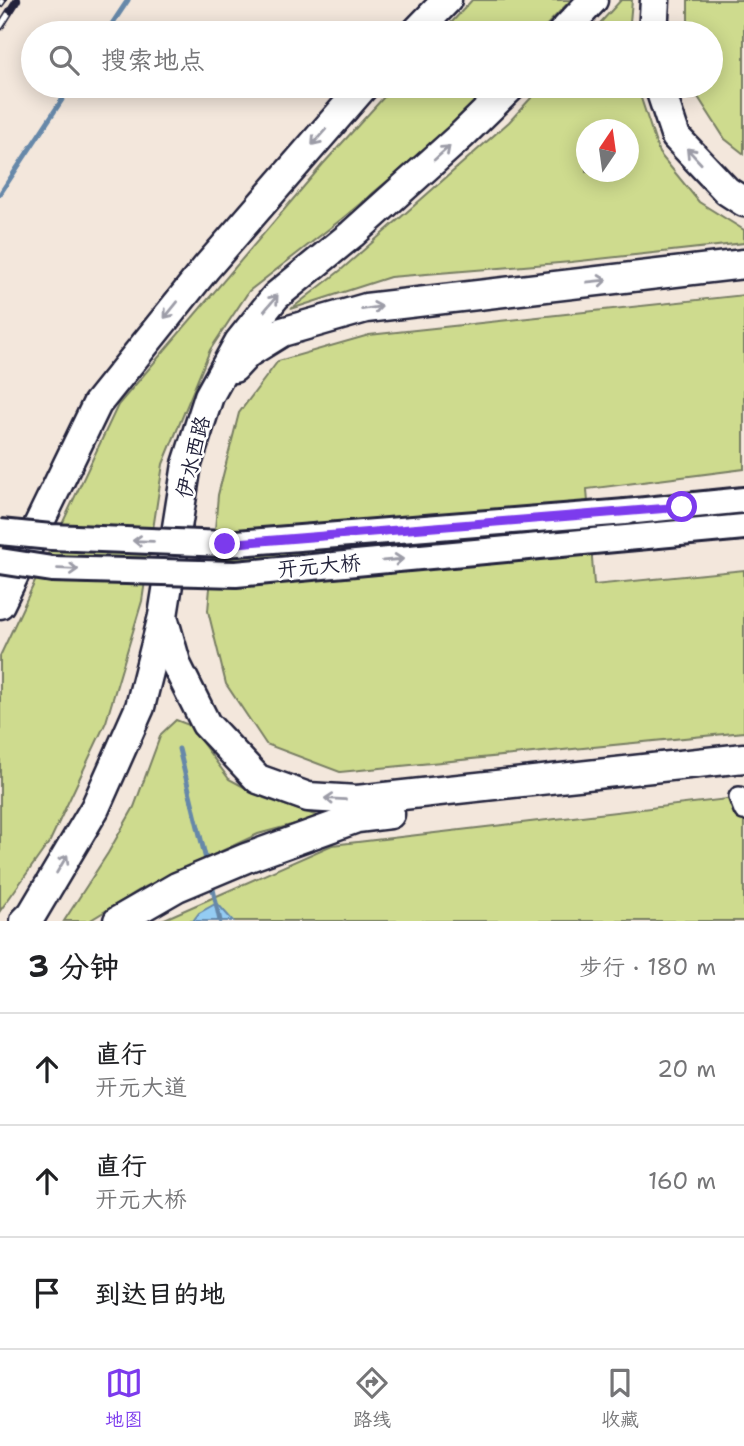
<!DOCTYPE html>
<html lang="zh">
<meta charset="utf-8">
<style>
body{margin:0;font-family:"Shantell Sans","LXGW WenKai TC",sans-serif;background:#f6f6f6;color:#202124}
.compass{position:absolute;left:576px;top:119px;width:63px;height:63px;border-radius:50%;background:#fff;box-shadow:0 4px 18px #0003;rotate:13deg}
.stop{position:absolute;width:21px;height:21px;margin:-16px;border:5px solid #7c3aed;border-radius:50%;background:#fff}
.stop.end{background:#7c3aed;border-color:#fff;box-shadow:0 2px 7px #0008}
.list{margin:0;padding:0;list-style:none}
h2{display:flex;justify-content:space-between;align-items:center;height:91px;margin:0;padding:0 28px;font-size:30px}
h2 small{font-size:23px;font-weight:400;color:#757577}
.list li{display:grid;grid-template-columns:46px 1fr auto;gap:21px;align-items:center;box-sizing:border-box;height:112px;padding:0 28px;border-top:2px solid #e0e0e0}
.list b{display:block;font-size:26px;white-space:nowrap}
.list p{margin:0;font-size:23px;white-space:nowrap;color:#757577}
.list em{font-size:23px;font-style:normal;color:#757577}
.icon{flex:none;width:38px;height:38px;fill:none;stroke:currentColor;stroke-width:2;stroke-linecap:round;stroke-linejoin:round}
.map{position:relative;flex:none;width:744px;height:921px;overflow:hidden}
.search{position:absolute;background:#fff;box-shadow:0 4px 18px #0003;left:21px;right:21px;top:21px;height:77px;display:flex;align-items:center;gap:18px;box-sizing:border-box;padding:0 24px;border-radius:38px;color:#757577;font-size:26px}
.sheet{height:427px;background:#fff}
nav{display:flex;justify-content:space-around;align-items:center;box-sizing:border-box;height:98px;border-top:2px solid #e0e0e0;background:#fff;font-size:19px;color:#757577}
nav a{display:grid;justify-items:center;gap:4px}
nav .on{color:#7c3aed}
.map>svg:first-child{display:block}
</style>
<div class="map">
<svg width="744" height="921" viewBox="0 0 744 921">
<rect width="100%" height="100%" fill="#f3e7dc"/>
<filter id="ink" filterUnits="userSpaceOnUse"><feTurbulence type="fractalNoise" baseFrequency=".0143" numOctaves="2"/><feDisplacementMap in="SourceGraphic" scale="14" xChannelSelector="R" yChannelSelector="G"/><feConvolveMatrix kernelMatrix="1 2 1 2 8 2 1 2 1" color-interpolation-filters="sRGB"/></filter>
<g filter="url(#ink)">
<!-- green -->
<g fill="#cedb8e" stroke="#787e64" stroke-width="2" fill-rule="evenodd">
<polygon points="472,0 571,0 539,33 442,33"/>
<polygon points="621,0 632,0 629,33 591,33"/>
<polygon points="688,0 744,0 744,154 725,139 691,86 711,86 711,33 688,33"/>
<polygon points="394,86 489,86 444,134 343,218 249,291 210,350 163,464 142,601 106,722 50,841 0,911 0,656 118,405 323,164"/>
<path d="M542,86H637L659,153L699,202L744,230V243L571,262L390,277L291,309L341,270L509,122ZM586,130H628V172H586Z"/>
<polygon points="744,295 744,469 587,489 594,585 744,570 744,732 340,772 266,744 226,684 208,611 218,495 239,413 278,361 369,335"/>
<polygon points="176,720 189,725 229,779 264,798 321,817 258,834 143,888 89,921 64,921 108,853 134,807 161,734"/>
<polygon points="744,797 744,921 160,921 332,845"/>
</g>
<!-- water -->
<polygon fill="#94ccf3" stroke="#6688a9" stroke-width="2" points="217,903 233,921 193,921 199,913"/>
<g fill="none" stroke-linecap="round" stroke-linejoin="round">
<!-- stream -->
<g stroke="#6688a9" stroke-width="5">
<polyline points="106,33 128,0"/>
<polyline points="0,194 71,86"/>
<polyline points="179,749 207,864"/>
<polyline points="211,880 220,921"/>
</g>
<!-- minor casing -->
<g stroke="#22223b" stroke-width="24">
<polyline id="minor" points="739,797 744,810"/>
</g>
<!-- major casing -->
<g stroke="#22223b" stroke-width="30">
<g id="major">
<polyline points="626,512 744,500"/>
<polyline points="637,537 744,527"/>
</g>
</g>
<!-- highway casing -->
<g stroke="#22223b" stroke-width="33">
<g id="highway">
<polyline points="415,33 447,0"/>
<polyline points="562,33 593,0"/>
<polyline points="653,33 655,0"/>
<polyline points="659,86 676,137 727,191 744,202"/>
<polyline points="234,368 248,353 282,332 366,308 744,264"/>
<polyline points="0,604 97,404 206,268 364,86"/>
<polyline points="163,617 177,666 206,724 258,779 308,797 357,800 744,758"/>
<polyline points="25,921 32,914 95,808 140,707 163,616 187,464 209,396 239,342 276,296 352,234 462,135 512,86"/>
<polyline points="118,921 177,887 246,858 357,818 390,814"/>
</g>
</g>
<!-- minor -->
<use href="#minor" stroke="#fff" stroke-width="19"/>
<!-- major -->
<use href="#major" stroke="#fff" stroke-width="24"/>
<!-- highway -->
<use href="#highway" stroke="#fff" stroke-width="28"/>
<!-- rail casing -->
<g stroke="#22223b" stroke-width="8">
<g id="rail">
<polyline points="0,4 3,0"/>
<polyline points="0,27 17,0"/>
</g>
</g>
<!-- rail -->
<use href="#rail" stroke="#fff" stroke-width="5" stroke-dasharray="16" stroke-linecap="butt"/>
<!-- major-bridge casing -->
<g stroke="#22223b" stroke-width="30" stroke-linecap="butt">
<g id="major-bridge">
<polyline points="0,532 51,537 225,544 626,512"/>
<polyline points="0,561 52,569 236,574 637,537"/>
</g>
</g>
<!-- major-bridge -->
<use href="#major-bridge" stroke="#fff" stroke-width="24"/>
</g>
<!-- one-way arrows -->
<defs><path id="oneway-shaft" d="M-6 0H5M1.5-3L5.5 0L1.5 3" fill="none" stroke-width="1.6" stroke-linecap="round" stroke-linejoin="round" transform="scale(1.75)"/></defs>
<g stroke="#9c9ca7">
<use href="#oneway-shaft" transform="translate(319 137) rotate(131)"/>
<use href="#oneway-shaft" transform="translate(442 153) rotate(-42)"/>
<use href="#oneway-shaft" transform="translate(694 156) rotate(-133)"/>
<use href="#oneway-shaft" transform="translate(597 281) rotate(-6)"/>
<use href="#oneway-shaft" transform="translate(271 303) rotate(-50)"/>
<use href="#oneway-shaft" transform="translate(372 308) rotate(-9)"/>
<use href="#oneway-shaft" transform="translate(171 310) rotate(129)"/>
<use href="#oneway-shaft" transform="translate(143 541) rotate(-178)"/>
<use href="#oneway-shaft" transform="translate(393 560) rotate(-5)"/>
<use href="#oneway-shaft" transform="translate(68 569) rotate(2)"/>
<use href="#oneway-shaft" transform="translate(335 799) rotate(-177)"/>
<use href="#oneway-shaft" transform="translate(62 864) rotate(-59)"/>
</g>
</g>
<g fill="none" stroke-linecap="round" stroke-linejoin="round" filter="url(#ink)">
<!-- route -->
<polyline stroke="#7c3aed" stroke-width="9" points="225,544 682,507"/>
</g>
<g text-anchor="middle" stroke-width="5" stroke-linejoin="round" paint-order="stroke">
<!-- street labels -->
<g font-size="21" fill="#22223b" stroke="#fff">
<text transform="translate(193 457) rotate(-76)" y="7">伊水西路</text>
<text transform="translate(319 566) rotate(-5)" y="7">开元大桥</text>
</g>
</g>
</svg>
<svg class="compass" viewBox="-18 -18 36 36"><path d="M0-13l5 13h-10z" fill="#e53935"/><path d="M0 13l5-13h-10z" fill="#757577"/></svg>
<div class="stop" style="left:682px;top:507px"></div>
<div class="stop end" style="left:225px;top:544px"></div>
<div class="search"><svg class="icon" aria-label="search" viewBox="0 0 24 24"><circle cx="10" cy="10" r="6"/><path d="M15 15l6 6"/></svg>搜索地点</div>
</div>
<section class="sheet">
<h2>3 分钟<small>步行 · 180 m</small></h2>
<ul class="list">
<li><svg class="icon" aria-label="ahead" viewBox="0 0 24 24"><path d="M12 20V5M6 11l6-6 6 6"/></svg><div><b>直行</b><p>开元大道</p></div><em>20 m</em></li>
<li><svg class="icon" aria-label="ahead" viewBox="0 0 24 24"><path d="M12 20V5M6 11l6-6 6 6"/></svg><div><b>直行</b><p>开元大桥</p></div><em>160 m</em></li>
<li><svg class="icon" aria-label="arrive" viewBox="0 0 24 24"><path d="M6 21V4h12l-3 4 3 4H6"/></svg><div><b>到达目的地</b></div></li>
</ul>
</section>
<nav>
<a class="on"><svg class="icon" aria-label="map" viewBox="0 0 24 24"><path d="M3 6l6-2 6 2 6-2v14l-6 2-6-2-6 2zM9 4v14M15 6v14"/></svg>地图</a>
<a><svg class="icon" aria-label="directions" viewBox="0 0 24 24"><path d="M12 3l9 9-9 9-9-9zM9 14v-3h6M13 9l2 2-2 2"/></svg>路线</a>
<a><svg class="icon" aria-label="saved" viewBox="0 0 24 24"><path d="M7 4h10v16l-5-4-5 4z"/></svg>收藏</a>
</nav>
